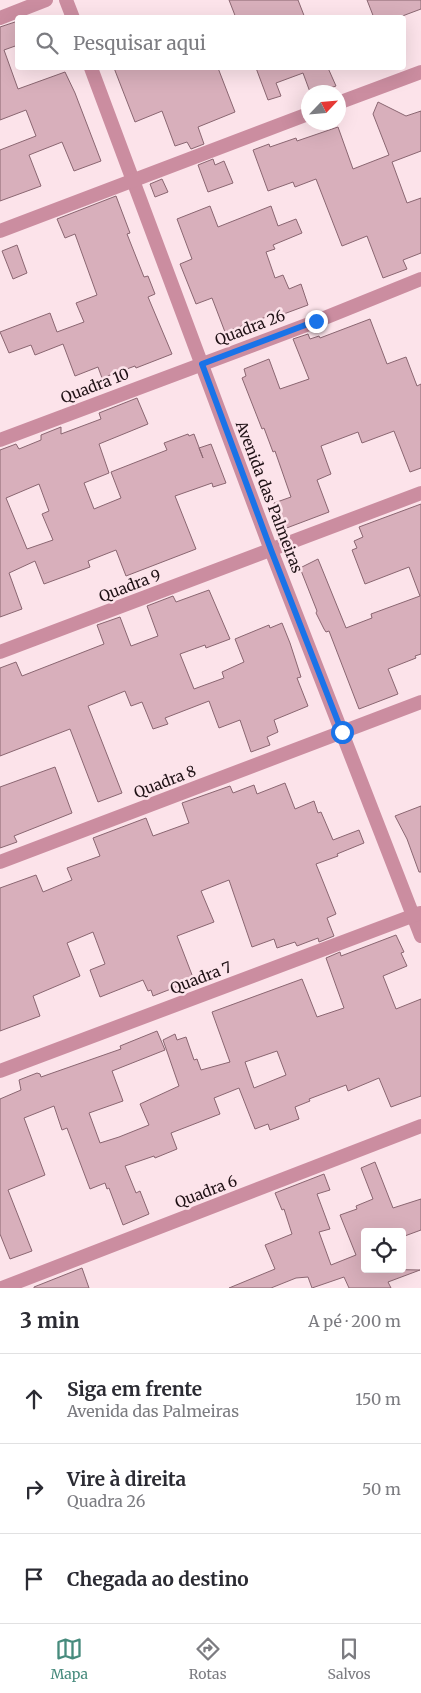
<!DOCTYPE html>
<html lang="pt">
<meta charset="utf-8">
<style>
body{margin:0;font-family:Merriweather,serif;background:#f2f2f3;color:#2b2b33}
.controls{position:absolute;right:15px;bottom:15px;display:grid;overflow:hidden;border-radius:5px;box-shadow:0 5px 20px #0002}
.controls button{width:45px;height:45px;display:grid;place-items:center;padding:0;border:0;border-bottom:1px solid #e1e1e2;background:#fff;color:#2b2b33;font:25px sans-serif}
.compass{position:absolute;left:301px;top:85px;width:45px;height:45px;border-radius:50%;background:#fff;box-shadow:0 5px 20px #0002;rotate:64deg}
.stop{position:absolute;width:15px;height:15px;margin:-11px;border:4px solid #1a73e8;border-radius:50%;background:#fff}
.stop.end{background:#1a73e8;border-color:#fff;box-shadow:0 1px 5px #0008}
.list{margin:0;padding:0;list-style:none}
h2{display:flex;justify-content:space-between;align-items:center;height:65px;margin:0;padding:0 20px;font-size:21px}
h2 small{font-size:16px;font-weight:400;color:#7c7c81}
.list li{display:grid;grid-template-columns:32px 1fr auto;gap:15px;align-items:center;box-sizing:border-box;height:90px;padding:0 20px;border-top:1px solid #e1e1e2}
.list b{display:block;font-size:19px;white-space:nowrap}
.list p{margin:0;font-size:16px;white-space:nowrap;color:#7c7c81}
.list em{font-size:16px;font-style:normal;color:#7c7c81}
.icon{flex:none;width:28px;height:28px;fill:none;stroke:currentColor;stroke-width:2;stroke-linecap:round;stroke-linejoin:round}
.map{position:relative;flex:none;width:421px;height:1288px;overflow:hidden}
.search{position:absolute;background:#fff;box-shadow:0 5px 20px #0002;left:15px;right:15px;top:15px;height:55px;display:flex;align-items:center;gap:12px;box-sizing:border-box;padding:0 18px;border-radius:5px;color:#7c7c81;font-size:19px}
.sheet{height:335px;background:#fff}
nav{display:flex;justify-content:space-around;align-items:center;box-sizing:border-box;height:70px;border-top:1px solid #e1e1e2;background:#fff;font-size:14px;color:#7c7c81}
nav a{display:grid;justify-items:center;gap:2px}
nav .on{color:#478b7d}
.map>svg:first-child{display:block}
</style>
<div class="map">
<svg width="421" height="1288" viewBox="0 0 421 1288">
<rect width="100%" height="100%" fill="#fce3ea"/>
<!-- building -->
<g fill="#d8afbb" stroke="#8a6671" fill-rule="evenodd">
<polygon points="229,0 298,0 305,18 236,18"/>
<polygon points="367,0 421,0 421,9 397,18 374,18"/>
<polygon points="18,21 18,45 4,50 18,89 65,72 75,93 101,161 74,171 62,142 29,155 41,186 0,201 0,150 36,136 26,110 0,120 0,27"/>
<polygon points="114,68 218,68 235,112 198,127 204,144 191,149 187,142 175,146 162,111 135,122"/>
<polygon points="256,68 328,68 336,86 319,92 310,92 303,73 276,83 281,96 268,100"/>
<polygon points="378,102 406,116 421,111 421,151 392,162 407,203 421,198 421,253 403,260 407,269 383,278 367,236 342,246 316,179 295,187 293,182 268,191 253,150 269,144 270,147 296,138 297,141 338,127 353,169 389,155 373,114"/>
<polygon points="213,159 215,165 224,161 233,183 208,192 198,165"/>
<polygon points="162,179 168,192 155,197 150,184"/>
<polygon points="116,196 130,233 127,234 144,277 148,276 155,294 148,297 172,354 136,368 135,366 102,378 98,367 75,376 63,344 35,355 31,345 9,353 0,332 50,313 57,332 84,322 76,303 97,295 75,234 65,238 57,219"/>
<polygon points="210,206 218,227 271,206 278,226 296,219 302,233 273,245 275,249 266,252 275,278 283,275 289,289 301,284 308,305 281,315 280,312 225,332 212,298 196,304 180,264 192,259 177,219"/>
<polygon points="17,245 27,273 13,279 2,251"/>
<polygon points="370,319 387,364 406,357 417,386 421,384 421,468 410,472 394,431 362,443 358,432 321,446 331,474 317,480 329,512 284,529 274,503 291,497 275,451 273,452 264,428 262,429 242,378 246,376 244,369 269,359 280,389 309,379 293,339 308,334 310,339 319,336 320,338"/>
<path d="M137,398L148,424L99,444L109,473L84,483L94,509L121,498L111,472L167,450L164,443L188,434L189,436L194,434L203,458L199,448L211,444L226,483L213,487L212,483L175,496L196,549L126,576L116,550L88,561L90,567L44,584L35,561L9,573L22,609L0,617V450L16,444L19,449L41,440V435L61,427V434L101,419L99,413ZM39,484L49,511L42,514L53,540L27,549L6,498Z"/>
<polygon points="421,504 421,654 415,656 416,658 388,669 398,694 359,709 329,631 326,632 324,629 316,613 317,611 300,568 318,559 346,628 372,618 371,614 420,596 409,567 365,584 352,550 357,548 354,541 363,537 359,527"/>
<polygon points="209,590 230,639 206,648 205,645 180,654 194,689 224,678 222,672 244,662 235,639 269,625 270,628 282,623 290,643 301,677 297,678 308,706 274,720 278,732 267,737 270,745 251,752 240,720 219,728 209,701 165,718 168,724 153,729 142,702 131,706 125,691 88,706 122,793 98,802 70,729 0,756 0,668 16,662 22,676 104,644 97,625 120,617 131,646 158,636 147,606 173,596 176,602"/>
<polygon points="55,767 72,813 14,836 17,842 0,848 0,787"/>
<polygon points="285,783 295,809 314,801 318,813 321,812 333,840 359,830 364,843 337,854 338,856 316,864 336,914 327,918 334,936 319,942 318,938 297,946 295,942 277,948 274,939 252,947 229,880 201,891 214,922 177,936 194,980 153,996 151,990 148,991 143,980 100,997 90,970 105,964 93,932 67,943 80,976 33,996 40,1016 0,1031 0,888 36,875 43,892 72,880 67,868 100,856 93,838 146,818 153,836 189,823 182,803 230,786 233,793 254,785 257,794"/>
<polygon points="421,806 421,872 419,872 407,839 395,816"/>
<path d="M396,935L404,952L401,953L407,966L383,976L396,1009L421,999V1096L391,1107L379,1078L348,1091L346,1085L309,1099L310,1101L295,1107L299,1119L270,1130L268,1124L255,1129L239,1088L214,1098L220,1114L171,1133L177,1149L155,1158L154,1156L125,1166L136,1193L140,1191L149,1214L123,1225L109,1188L107,1189L105,1183L90,1189L67,1128L62,1130L54,1106L24,1118L45,1175L8,1190L32,1251L10,1259L0,1234V1099L21,1090L19,1080L37,1073L40,1074L41,1077L121,1049L120,1046L157,1031L165,1050L112,1071L123,1101L89,1113L100,1143L119,1137L149,1125L140,1104L179,1086L163,1040L175,1034L177,1040L186,1037L194,1060L197,1059L201,1070L230,1062L212,1012L302,979L317,1017L344,1008L326,958L340,952L341,956ZM277,1051L286,1075L254,1088L245,1062Z"/>
<polygon points="375,1162 393,1208 421,1199 421,1230 402,1237 402,1232 365,1232 365,1269 420,1270 388,1282 391,1288 349,1288 344,1277 312,1288 308,1277 296,1278 271,1288 229,1288 275,1269 265,1245 292,1234 284,1209 282,1210 275,1193 324,1174 330,1190 317,1194 330,1229 319,1232 331,1265 356,1255 340,1215 357,1209 356,1206 373,1199 361,1168"/>
<polygon points="82,1268 89,1288 34,1288 34,1287"/>
</g>
<g fill="none" stroke-linecap="round" stroke-linejoin="round">
<!-- minor -->
<g stroke="#cb8da0" stroke-width="14">
<polyline points="66,0 73,18"/>
<polyline points="0,18 46,0"/>
<polyline points="91,68 271,550 421,936"/>
<polyline points="338,103 421,72"/>
<polyline points="0,231 308,114"/>
<polyline points="0,440 317,321 421,279"/>
<polyline points="0,652 421,493"/>
<polyline points="0,862 421,702"/>
<polyline points="0,1071 420,913"/>
<polyline points="2,1288 421,1126"/>
</g>
</g>
<g fill="none" stroke-linecap="round" stroke-linejoin="round">
<!-- route -->
<polyline stroke="#1a73e8" stroke-width="6" points="316,321 202,364 271,550 342,732"/>
</g>
<g text-anchor="middle" stroke-width="5" stroke-linejoin="round" paint-order="stroke">
<!-- street labels -->
<g font-size="15" fill="#1f1115" stroke="#fce3ea">
<text transform="translate(250 328) rotate(-21)" y="5">Quadra 26</text>
<text transform="translate(95 386) rotate(-21)" y="5">Quadra 10</text>
<text transform="translate(269 497) rotate(69)" y="5">Avenida das Palmeiras</text>
<text transform="translate(130 586) rotate(-21)" y="5">Quadra 9</text>
<text transform="translate(165 782) rotate(-21)" y="5">Quadra 8</text>
<text transform="translate(201 978) rotate(-21)" y="5">Quadra 7</text>
<text transform="translate(206 1192) rotate(-21)" y="5">Quadra 6</text>
</g>
</g>
</svg>
<div class="controls">
<button><svg class="icon" aria-label="locate" viewBox="0 0 24 24"><circle cx="12" cy="12" r="6"/><path d="M12 2v4M12 18v4M2 12h4M18 12h4"/></svg></button>
</div>
<svg class="compass" viewBox="-18 -18 36 36"><path d="M0-13l5 13h-10z" fill="#e53935"/><path d="M0 13l5-13h-10z" fill="#7c7c81"/></svg>
<div class="stop" style="left:342px;top:732px"></div>
<div class="stop end" style="left:316px;top:321px"></div>
<div class="search"><svg class="icon" aria-label="search" viewBox="0 0 24 24"><circle cx="10" cy="10" r="6"/><path d="M15 15l6 6"/></svg>Pesquisar aqui</div>
</div>
<section class="sheet">
<h2>3 min<small>A pé · 200 m</small></h2>
<ul class="list">
<li><svg class="icon" aria-label="ahead" viewBox="0 0 24 24"><path d="M12 20V5M6 11l6-6 6 6"/></svg><div><b>Siga em frente</b><p>Avenida das Palmeiras</p></div><em>150 m</em></li>
<li><svg class="icon" aria-label="right" viewBox="0 0 24 24"><path d="M7 20v-9h11M14 6l5 5-5 5"/></svg><div><b>Vire à direita</b><p>Quadra 26</p></div><em>50 m</em></li>
<li><svg class="icon" aria-label="arrive" viewBox="0 0 24 24"><path d="M6 21V4h12l-3 4 3 4H6"/></svg><div><b>Chegada ao destino</b></div></li>
</ul>
</section>
<nav>
<a class="on"><svg class="icon" aria-label="map" viewBox="0 0 24 24"><path d="M3 6l6-2 6 2 6-2v14l-6 2-6-2-6 2zM9 4v14M15 6v14"/></svg>Mapa</a>
<a><svg class="icon" aria-label="directions" viewBox="0 0 24 24"><path d="M12 3l9 9-9 9-9-9zM9 14v-3h6M13 9l2 2-2 2"/></svg>Rotas</a>
<a><svg class="icon" aria-label="saved" viewBox="0 0 24 24"><path d="M7 4h10v16l-5-4-5 4z"/></svg>Salvos</a>
</nav>
